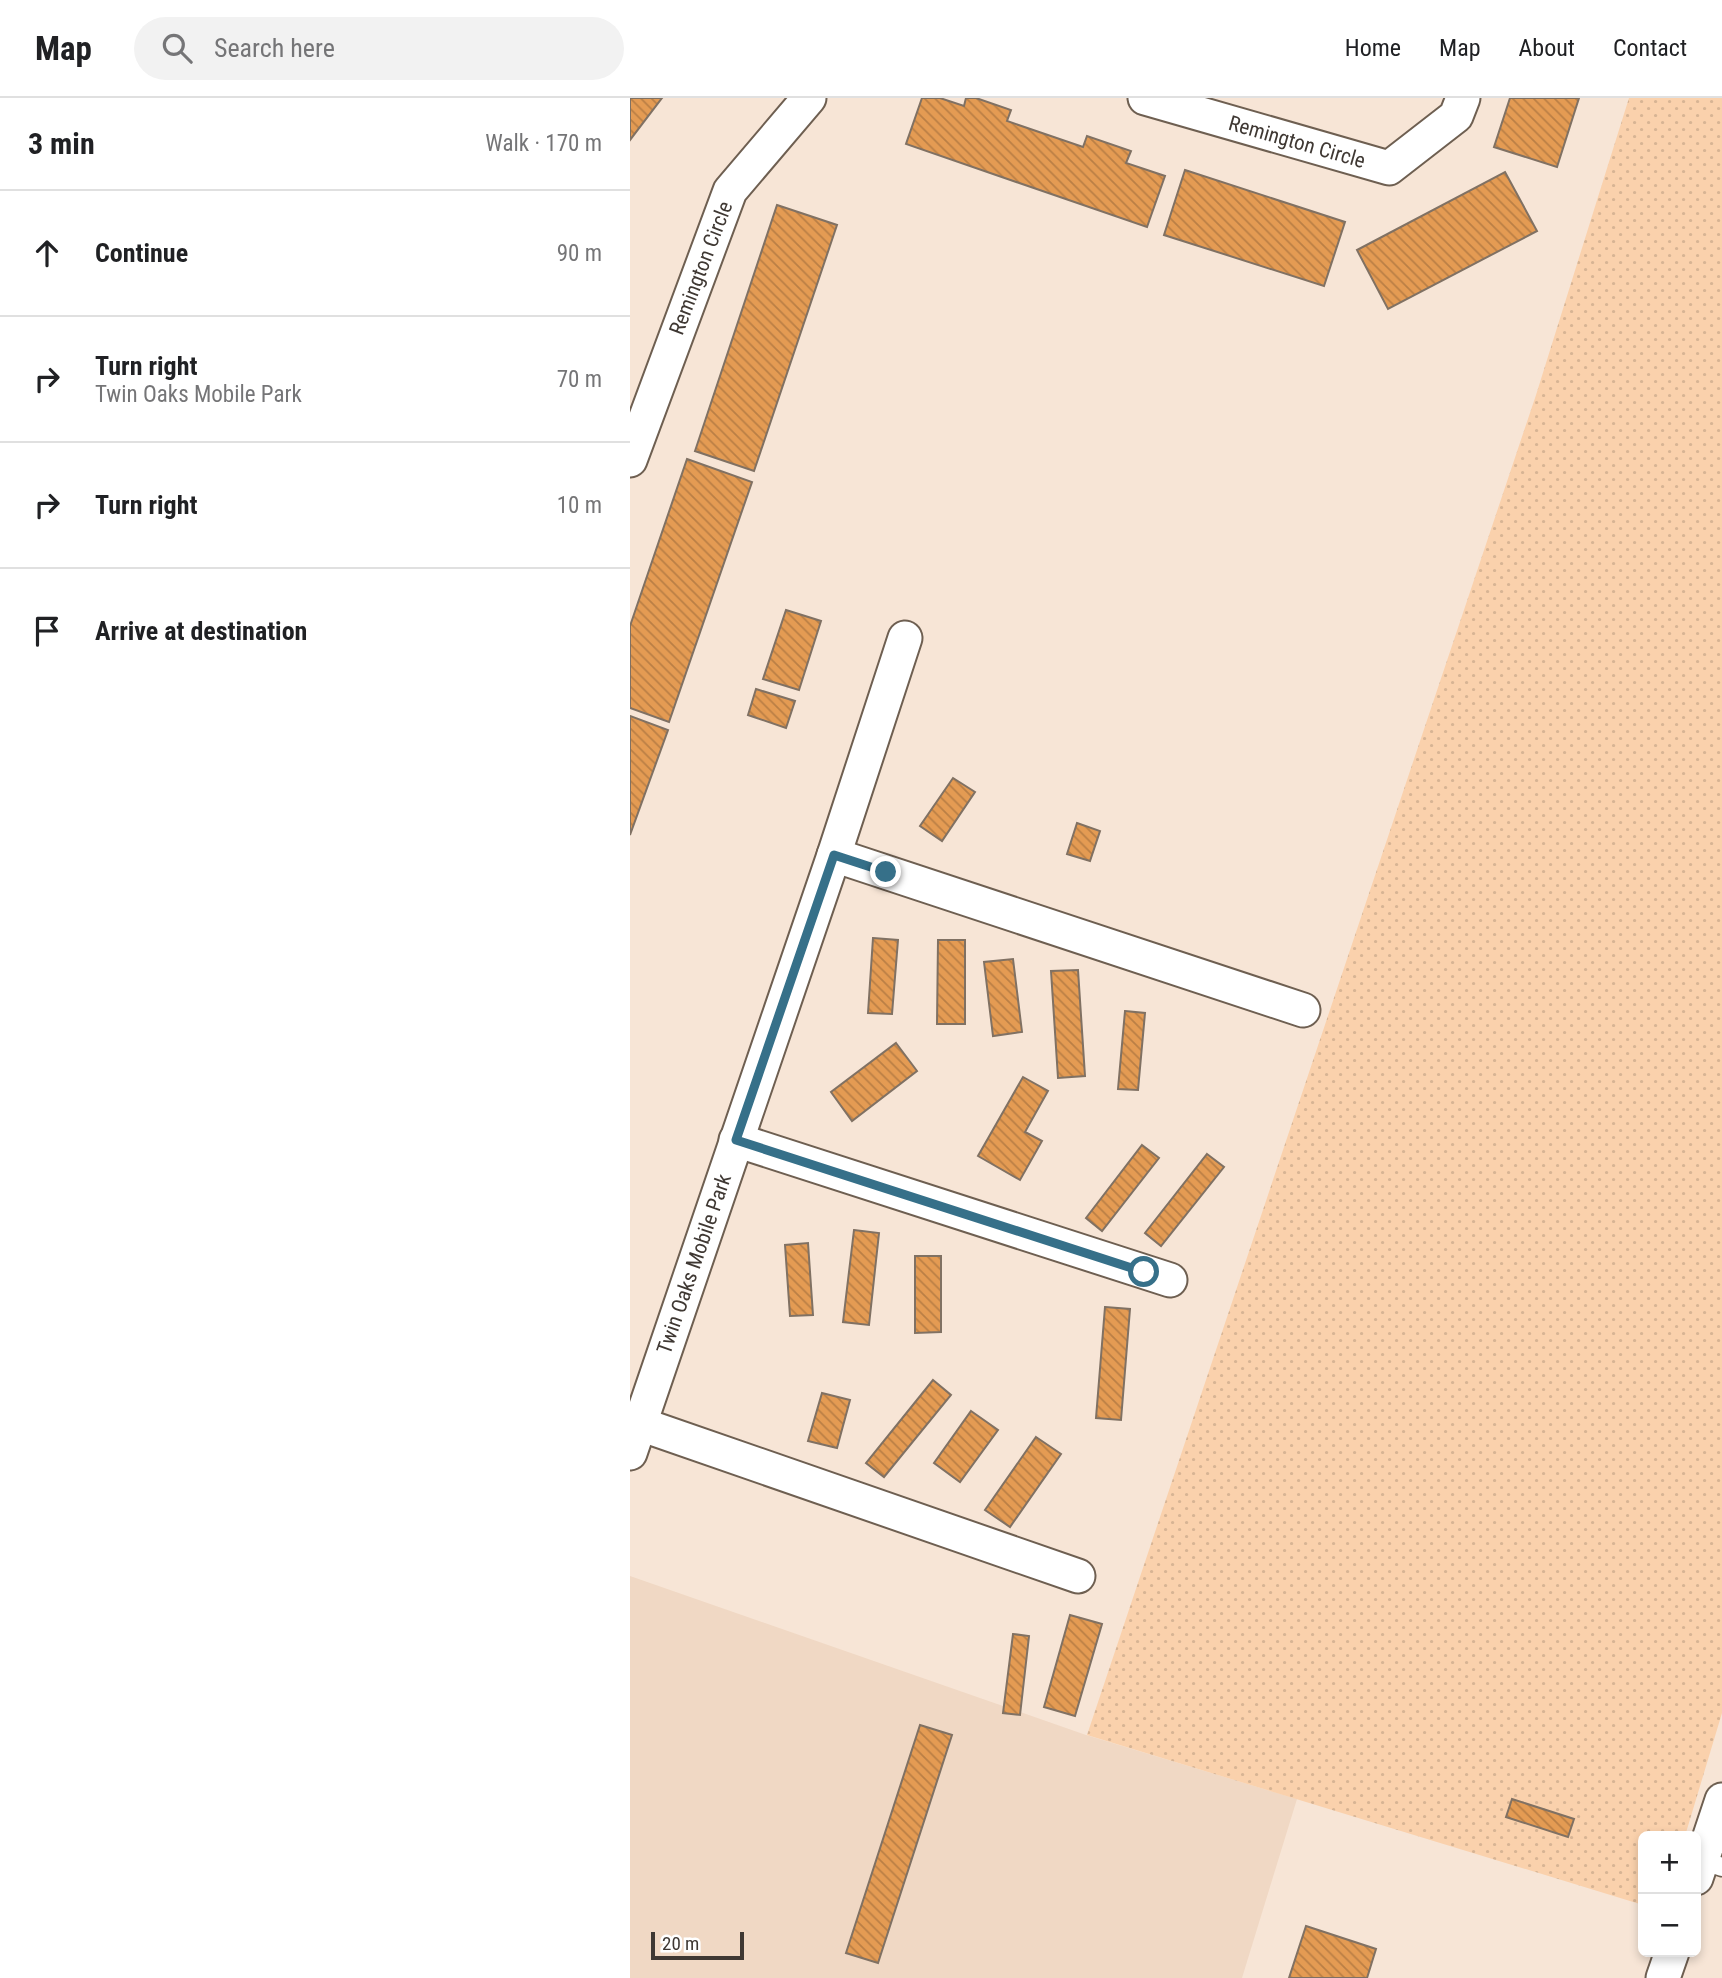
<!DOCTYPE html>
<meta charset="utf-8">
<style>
body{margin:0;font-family:"Roboto Condensed",sans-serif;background:#f2f2f2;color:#202124}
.controls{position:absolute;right:21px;bottom:21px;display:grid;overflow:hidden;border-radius:10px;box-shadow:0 4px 10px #0003}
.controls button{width:63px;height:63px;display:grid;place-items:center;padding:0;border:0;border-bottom:2px solid #e0e0e0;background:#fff;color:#202124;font:35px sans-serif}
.scale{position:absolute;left:21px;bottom:18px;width:93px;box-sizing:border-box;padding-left:7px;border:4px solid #3f3833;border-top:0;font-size:19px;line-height:24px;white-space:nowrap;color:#3f3833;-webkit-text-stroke:5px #fff;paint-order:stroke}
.stop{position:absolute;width:21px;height:21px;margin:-16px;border:5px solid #367089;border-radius:50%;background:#fff}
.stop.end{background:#367089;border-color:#fff;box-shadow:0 2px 7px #0008}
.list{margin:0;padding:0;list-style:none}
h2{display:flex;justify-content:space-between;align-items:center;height:91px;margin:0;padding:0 28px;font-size:30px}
h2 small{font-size:23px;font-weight:400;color:#757577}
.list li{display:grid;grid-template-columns:46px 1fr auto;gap:21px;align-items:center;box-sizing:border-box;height:126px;padding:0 28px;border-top:2px solid #e0e0e0}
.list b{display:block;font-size:26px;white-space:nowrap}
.list p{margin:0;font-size:23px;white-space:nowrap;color:#757577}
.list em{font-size:23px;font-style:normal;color:#757577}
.icon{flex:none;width:38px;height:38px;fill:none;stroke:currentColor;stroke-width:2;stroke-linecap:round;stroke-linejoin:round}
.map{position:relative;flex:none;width:1092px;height:1880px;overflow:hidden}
header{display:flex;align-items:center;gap:42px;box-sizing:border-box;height:98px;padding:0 35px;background:#fff;border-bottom:2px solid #e0e0e0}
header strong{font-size:33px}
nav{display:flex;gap:38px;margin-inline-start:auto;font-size:24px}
.search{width:490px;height:63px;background:#f2f2f2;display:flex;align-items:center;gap:18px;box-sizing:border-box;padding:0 24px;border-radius:38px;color:#757577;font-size:26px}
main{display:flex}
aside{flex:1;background:#fff}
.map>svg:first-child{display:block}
</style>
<header>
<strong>Map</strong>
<div class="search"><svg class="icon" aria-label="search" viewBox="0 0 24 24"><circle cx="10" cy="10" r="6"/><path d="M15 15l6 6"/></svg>Search here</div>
<nav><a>Home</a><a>Map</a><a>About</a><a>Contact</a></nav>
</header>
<main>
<aside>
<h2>3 min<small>Walk · 170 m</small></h2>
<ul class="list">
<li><svg class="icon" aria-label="ahead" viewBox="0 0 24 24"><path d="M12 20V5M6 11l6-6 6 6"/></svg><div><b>Continue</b></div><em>90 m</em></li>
<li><svg class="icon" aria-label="right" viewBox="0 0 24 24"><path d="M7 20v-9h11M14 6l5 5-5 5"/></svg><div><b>Turn right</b><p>Twin Oaks Mobile Park</p></div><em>70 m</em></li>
<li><svg class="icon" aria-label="right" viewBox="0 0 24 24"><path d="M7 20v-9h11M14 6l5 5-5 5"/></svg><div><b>Turn right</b></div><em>10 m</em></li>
<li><svg class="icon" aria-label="arrive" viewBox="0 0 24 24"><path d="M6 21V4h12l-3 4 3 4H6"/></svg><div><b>Arrive at destination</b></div></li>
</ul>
</aside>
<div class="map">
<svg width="1092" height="1880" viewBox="0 0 1092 1880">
<defs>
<pattern id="grass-dots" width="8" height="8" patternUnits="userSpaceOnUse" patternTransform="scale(1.75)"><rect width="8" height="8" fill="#fad1ac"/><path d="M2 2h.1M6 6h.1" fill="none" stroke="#d7b494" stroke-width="1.8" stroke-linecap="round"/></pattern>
<pattern id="building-back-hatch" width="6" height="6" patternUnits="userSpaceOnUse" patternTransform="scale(1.75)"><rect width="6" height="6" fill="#e49b53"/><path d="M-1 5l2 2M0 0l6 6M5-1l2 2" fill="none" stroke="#ba7f45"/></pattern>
</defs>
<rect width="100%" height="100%" fill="#f7e5d6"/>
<!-- built -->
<polygon fill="#f0d8c4" points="0,1478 456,1637 667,1701 612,1880 0,1880"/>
<!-- grass -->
<polygon fill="url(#grass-dots)" points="999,0 1092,0 1092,1615 1055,1738 1013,1738 1013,1807 457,1637 906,297"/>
<!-- building -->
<g fill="url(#building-back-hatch)" stroke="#807163" stroke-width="2">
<polygon points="0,0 32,0 0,42"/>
<polygon points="292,0 310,0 334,8 336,0 346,0 381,12 377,23 453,49 457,38 501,53 496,65 535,78 517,129 276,46"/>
<polygon points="880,0 949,0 927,69 864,49"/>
<polygon points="555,72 715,124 694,188 534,137"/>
<polygon points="875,74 907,133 758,211 727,152"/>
<polygon points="147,107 207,127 124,373 65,353"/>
<polygon points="57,361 122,384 39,624 0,610 0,528"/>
<polygon points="156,512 191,523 169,592 133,581"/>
<polygon points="126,591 165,603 156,630 118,617"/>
<polygon points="0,618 38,632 0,737"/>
<polygon points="323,680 345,694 312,743 290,728"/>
<polygon points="447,725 470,733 460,763 437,756"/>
<polygon points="243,840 268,842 262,916 238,915"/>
<polygon points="308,842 335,842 335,926 307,926"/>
<polygon points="383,861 392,934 363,938 354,864"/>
<polygon points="448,872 455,978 428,980 421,873"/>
<polygon points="495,913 515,915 508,992 488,991"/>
<polygon points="266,945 287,973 222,1023 201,994"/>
<polygon points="393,979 418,993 395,1034 412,1043 390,1082 348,1058"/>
<polygon points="512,1047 529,1060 472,1133 456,1120"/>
<polygon points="577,1056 594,1069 531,1148 515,1135"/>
<polygon points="224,1132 249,1135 239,1227 213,1224"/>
<polygon points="178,1145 183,1217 160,1218 155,1147"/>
<polygon points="285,1158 311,1158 311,1234 285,1235"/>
<polygon points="475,1209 500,1211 491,1322 466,1320"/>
<polygon points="303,1282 321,1297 254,1379 236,1365"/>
<polygon points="192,1295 220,1302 207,1350 178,1343"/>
<polygon points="341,1313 368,1332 330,1384 304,1365"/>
<polygon points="406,1339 431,1356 380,1429 355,1412"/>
<polygon points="440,1517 472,1526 445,1618 414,1609"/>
<polygon points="383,1536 399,1538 390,1617 373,1615"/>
<polygon points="290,1627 322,1637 248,1865 216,1855"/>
<polygon points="882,1701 944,1721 938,1739 876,1719"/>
<polygon points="676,1828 746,1851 737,1880 659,1880"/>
</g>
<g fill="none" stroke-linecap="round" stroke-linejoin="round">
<!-- service casing -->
<g stroke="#6e5f51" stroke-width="21">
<polyline id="service" points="1071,1762 1092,1769"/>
</g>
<!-- minor casing -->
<g stroke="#6e5f51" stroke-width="37">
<g id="minor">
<polyline points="515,0 759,70 826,18 833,0"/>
<polyline points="0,362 100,93 179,0"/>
<polyline points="204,757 673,912"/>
<polyline points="106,1042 540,1182"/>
<polyline points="10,1326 448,1478"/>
<polyline points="0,1355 204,757 275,540"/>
<polyline points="1066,1780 1092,1702"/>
<polyline points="1033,1880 1042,1854"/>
</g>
</g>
<!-- service -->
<use href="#service" stroke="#fff" stroke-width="18"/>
<!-- minor -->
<use href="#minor" stroke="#fff" stroke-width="33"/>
</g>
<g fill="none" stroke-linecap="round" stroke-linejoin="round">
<!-- route -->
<polyline stroke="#367089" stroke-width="9" points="256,774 204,757 106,1042 514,1174"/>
</g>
<g text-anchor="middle" stroke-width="6" stroke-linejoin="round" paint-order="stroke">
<!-- street labels -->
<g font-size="21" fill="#3f3833" stroke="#fff">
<text transform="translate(667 44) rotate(16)" y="7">Remington Circle</text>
<text transform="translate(71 170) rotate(-69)" y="7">Remington Circle</text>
<text transform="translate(64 1166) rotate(-71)" y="7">Twin Oaks Mobile Park</text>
</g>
</g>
</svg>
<div class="controls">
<button>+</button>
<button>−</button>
</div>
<div class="scale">20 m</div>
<div class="stop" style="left:514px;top:1174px"></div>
<div class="stop end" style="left:256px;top:774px"></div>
</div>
</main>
